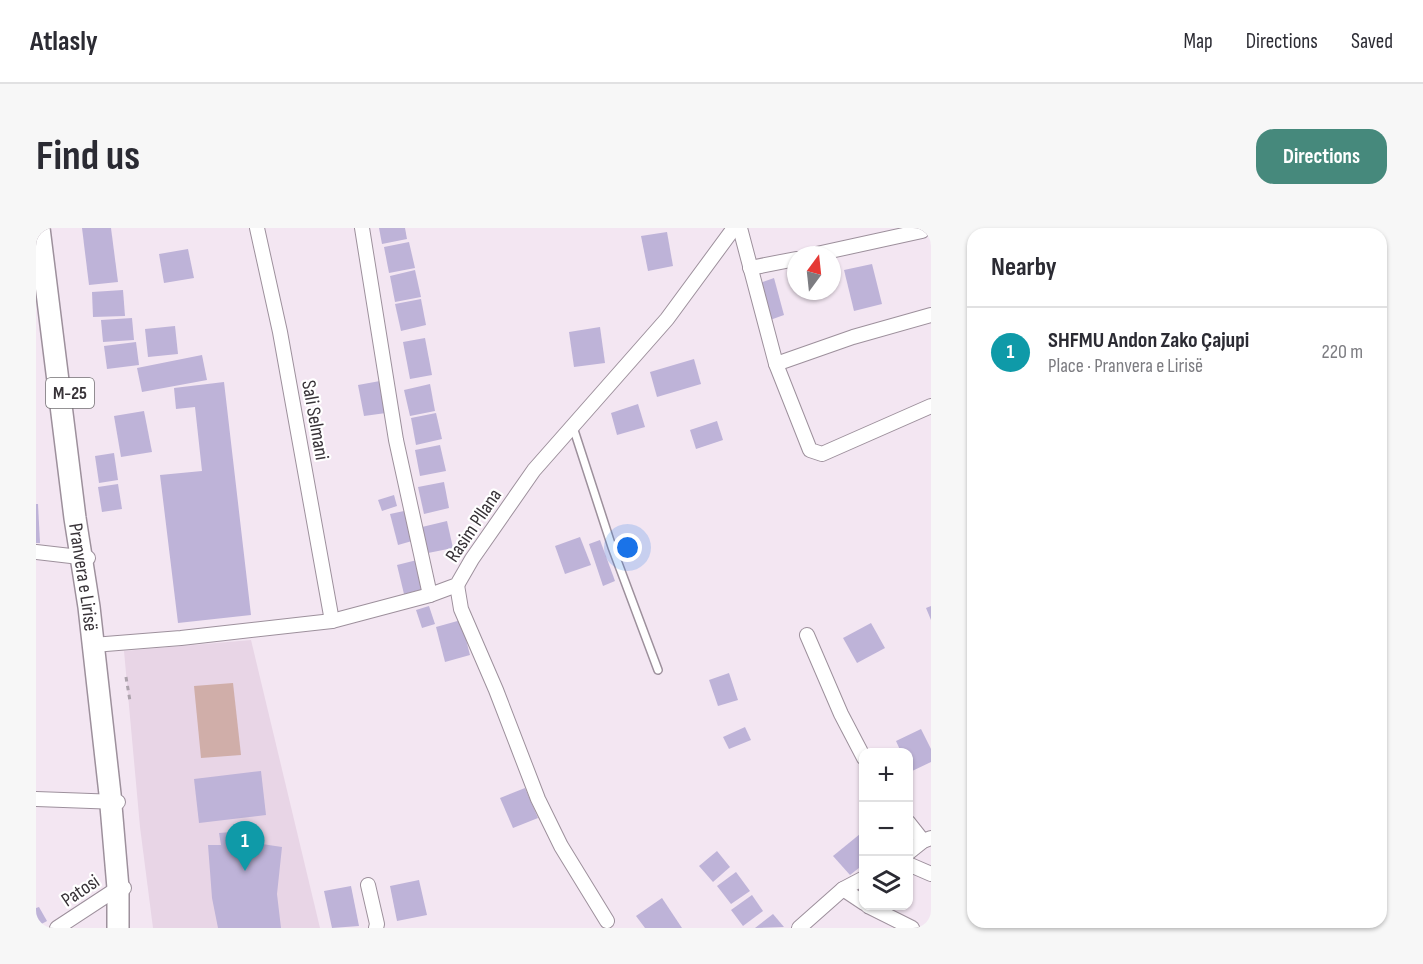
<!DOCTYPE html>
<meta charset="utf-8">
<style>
body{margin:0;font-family:"Sofia Sans Condensed",sans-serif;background:#f7f7f7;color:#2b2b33}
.controls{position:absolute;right:18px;bottom:18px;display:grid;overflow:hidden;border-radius:12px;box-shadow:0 2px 4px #0004}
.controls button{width:54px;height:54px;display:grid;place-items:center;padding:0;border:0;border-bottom:2px solid #e1e1e2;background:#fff;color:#2b2b33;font:30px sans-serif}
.compass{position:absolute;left:751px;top:18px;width:54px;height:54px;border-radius:50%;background:#fff;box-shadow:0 2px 4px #0004;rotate:15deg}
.you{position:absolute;left:592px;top:320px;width:21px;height:21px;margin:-15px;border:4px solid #fff;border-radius:50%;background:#1a73e8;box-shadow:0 0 0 9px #1a73e833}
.badge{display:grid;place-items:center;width:39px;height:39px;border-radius:50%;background:#46897c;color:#fff;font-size:20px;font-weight:700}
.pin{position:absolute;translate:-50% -50px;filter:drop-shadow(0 2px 3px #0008)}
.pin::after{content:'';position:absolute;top:32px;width:21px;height:18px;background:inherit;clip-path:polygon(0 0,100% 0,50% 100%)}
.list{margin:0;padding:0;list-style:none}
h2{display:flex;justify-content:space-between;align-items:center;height:78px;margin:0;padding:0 24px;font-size:26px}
h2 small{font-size:20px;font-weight:400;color:#7c7c81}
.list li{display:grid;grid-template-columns:39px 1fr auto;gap:18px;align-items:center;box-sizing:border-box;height:90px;padding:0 24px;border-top:2px solid #e1e1e2}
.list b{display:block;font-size:22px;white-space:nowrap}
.list p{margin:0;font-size:20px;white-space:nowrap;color:#7c7c81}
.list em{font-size:20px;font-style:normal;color:#7c7c81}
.icon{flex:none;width:33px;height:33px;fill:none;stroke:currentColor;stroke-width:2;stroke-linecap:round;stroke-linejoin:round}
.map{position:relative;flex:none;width:895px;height:700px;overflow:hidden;border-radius:18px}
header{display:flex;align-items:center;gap:36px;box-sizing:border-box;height:84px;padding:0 30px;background:#fff;border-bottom:2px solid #e1e1e2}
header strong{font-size:28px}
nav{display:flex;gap:33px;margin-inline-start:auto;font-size:21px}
.intro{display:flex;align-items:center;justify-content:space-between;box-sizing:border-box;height:144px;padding:0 36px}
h1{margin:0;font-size:42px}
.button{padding:15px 27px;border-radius:18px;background:#46897c;color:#fff;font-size:21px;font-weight:700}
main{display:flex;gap:36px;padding:0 36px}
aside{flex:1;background:#fff;border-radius:18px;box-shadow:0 2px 4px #0004}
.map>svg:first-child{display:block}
</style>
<header>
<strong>Atlasly</strong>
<nav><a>Map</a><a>Directions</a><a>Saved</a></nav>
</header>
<div class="intro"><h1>Find us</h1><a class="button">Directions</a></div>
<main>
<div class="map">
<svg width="895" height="700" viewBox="0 0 895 700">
<rect width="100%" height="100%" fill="#f3e6f2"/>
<!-- built -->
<polygon fill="#e8d5e6" points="215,412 284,700 117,700 104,599 88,423"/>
<!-- grass -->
<polygon fill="#d0aea9" points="197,455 205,527 165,530 158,458"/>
<!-- building -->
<g fill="#beb3d8">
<polygon points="46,0 75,0 82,54 53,57"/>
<polygon points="343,0 369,0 371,11 346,16"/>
<polygon points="631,4 637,38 612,43 605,8"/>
<polygon points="373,14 379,40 353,45 348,19"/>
<polygon points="152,21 158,50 128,55 123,26"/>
<polygon points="836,36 846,76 818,83 808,42"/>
<polygon points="379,42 385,69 359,74 354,48"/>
<polygon points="738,50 748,87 734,92 724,55"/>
<polygon points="87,62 89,88 57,89 56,64"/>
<polygon points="385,71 390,97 365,103 359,76"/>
<polygon points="96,90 98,112 67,114 65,92"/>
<polygon points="139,98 142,126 112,129 109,101"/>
<polygon points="564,99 569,135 538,139 533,104"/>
<polygon points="389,110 396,147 374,151 367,114"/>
<polygon points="100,114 103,137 71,141 68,118"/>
<polygon points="166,127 171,152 106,164 101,140"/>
<polygon points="658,131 665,156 621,169 614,144"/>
<polygon points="344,153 350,185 328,188 322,157"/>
<polygon points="188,154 215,387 142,395 124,247 166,243 159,179 140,181 138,160"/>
<polygon points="394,156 399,183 374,188 368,162"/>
<polygon points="602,176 609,199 581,207 575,185"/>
<polygon points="108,183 116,224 85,229 78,188"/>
<polygon points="400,185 406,211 380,217 375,190"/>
<polygon points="681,193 687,212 660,221 654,202"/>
<polygon points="404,217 410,243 384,248 379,222"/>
<polygon points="78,225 82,252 63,255 59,228"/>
<polygon points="408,254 413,280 388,286 382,259"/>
<polygon points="82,256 86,281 66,284 62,259"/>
<polygon points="358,267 361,278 346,283 342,272"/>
<polygon points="0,276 2,276 4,315 0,315"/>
<polygon points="368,283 376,313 362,317 354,286"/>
<polygon points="411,293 417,320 392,325 386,299"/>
<polygon points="544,309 555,337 529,346 519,318"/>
<polygon points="564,312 579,353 567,358 553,316"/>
<polygon points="381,332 388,361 368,366 361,337"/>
<polygon points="393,378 399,396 386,400 380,382"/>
<polygon points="895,378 895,392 890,380"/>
<polygon points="425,392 434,427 409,434 400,399"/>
<polygon points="835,395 849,420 821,435 807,410"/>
<polygon points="693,445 702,472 682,478 673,452"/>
<polygon points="709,499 715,512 693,521 687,509"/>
<polygon points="885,501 895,521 895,534 874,544 872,524 865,524 860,513"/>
<polygon points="225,543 230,587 163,595 158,551"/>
<polygon points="489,560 502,590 477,600 464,570"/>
<polygon points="221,602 226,616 246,619 241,666 245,700 182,700 176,670 172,617 185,617 183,605"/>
<polygon points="824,606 828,611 828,636 814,647 797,628"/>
<polygon points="681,623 694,639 677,654 663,638"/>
<polygon points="700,644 714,663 695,676 681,658"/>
<polygon points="383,652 391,687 361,693 354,658"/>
<polygon points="315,658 323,698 296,700 288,663"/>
<polygon points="716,667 727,683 707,698 695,682"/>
<polygon points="626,670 646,700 609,700 600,688"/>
<polygon points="3,679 11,693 0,699 0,680"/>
<polygon points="737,686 748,699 719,700"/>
</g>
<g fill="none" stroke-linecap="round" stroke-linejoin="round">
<!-- service casing -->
<g stroke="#9d909c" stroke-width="10">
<polyline id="service" points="537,199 576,319 622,442"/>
</g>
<!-- minor casing -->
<g stroke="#9d909c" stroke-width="16">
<g id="minor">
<polyline points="221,0 244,104 296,393"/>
<polyline points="326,0 360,212 394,367"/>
<polyline points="704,0 740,136 774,222 786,226 895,178"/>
<polyline points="776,27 886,3"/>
<polyline points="714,40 760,31"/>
<polyline points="740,136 817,109 895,87"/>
<polyline points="0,324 52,330"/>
<polyline points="421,357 425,381 460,462 502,571 525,618 571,693"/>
<polyline points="771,407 805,486 828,530"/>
<polyline points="57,417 145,410 296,393 394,367 421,357 436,331 498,242 631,91 698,0"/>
<polyline points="0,571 82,574"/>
<polyline points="872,594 887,613"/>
<polyline points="872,625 887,613 895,610"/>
<polyline points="872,636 895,646"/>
<polyline points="332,657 341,696 340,700"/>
<polyline points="807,661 828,675"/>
<polyline points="832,678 876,700"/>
<polyline points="21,700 82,660 88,660"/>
<polyline points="763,700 807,661 828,650"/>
</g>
</g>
<!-- primary casing -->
<g stroke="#9d909c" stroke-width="24">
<g id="primary">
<path id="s1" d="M3,0L39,290L53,379L74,566L82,660V700"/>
</g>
</g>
<!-- path -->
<polyline stroke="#aca2ac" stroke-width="3" stroke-dasharray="4.5 4.5" stroke-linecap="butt" points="90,449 94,473"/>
<!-- service -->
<use href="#service" stroke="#fff" stroke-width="7"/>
<!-- minor -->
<use href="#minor" stroke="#fff" stroke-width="14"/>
<!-- primary -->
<use href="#primary" stroke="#fff" stroke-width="21"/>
</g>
<g text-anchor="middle" stroke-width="4.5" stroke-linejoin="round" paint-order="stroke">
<!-- shield labels -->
<rect fill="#fff" stroke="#737073" stroke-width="1.5" x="10" y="150" width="48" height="30" rx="4.5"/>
<g font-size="18" font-weight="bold" fill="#373237">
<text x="34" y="171">M-25</text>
</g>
<!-- street labels -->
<g font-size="20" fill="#373237" stroke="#fff">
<text transform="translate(280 192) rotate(80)" y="7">Sali Selmani</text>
<text transform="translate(437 297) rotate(-56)" y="7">Rasim Pllana</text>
<text dy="7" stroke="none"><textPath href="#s1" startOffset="352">Pranvera e Lirisë</textPath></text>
<text transform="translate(44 662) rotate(-34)" y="7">Patosi</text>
</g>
</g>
</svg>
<div class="controls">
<button>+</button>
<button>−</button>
<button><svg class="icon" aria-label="layers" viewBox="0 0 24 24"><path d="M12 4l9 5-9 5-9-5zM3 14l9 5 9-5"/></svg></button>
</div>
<svg class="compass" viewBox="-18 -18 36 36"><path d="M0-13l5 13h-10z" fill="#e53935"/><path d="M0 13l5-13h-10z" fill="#7c7c81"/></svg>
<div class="you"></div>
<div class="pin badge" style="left:209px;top:643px;background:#0f9aa8">1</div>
</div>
<aside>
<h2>Nearby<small></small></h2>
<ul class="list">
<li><span class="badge" style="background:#0f9aa8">1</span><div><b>SHFMU Andon Zako Çajupi</b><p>Place · Pranvera e Lirisë</p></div><em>220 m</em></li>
</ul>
</aside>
</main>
